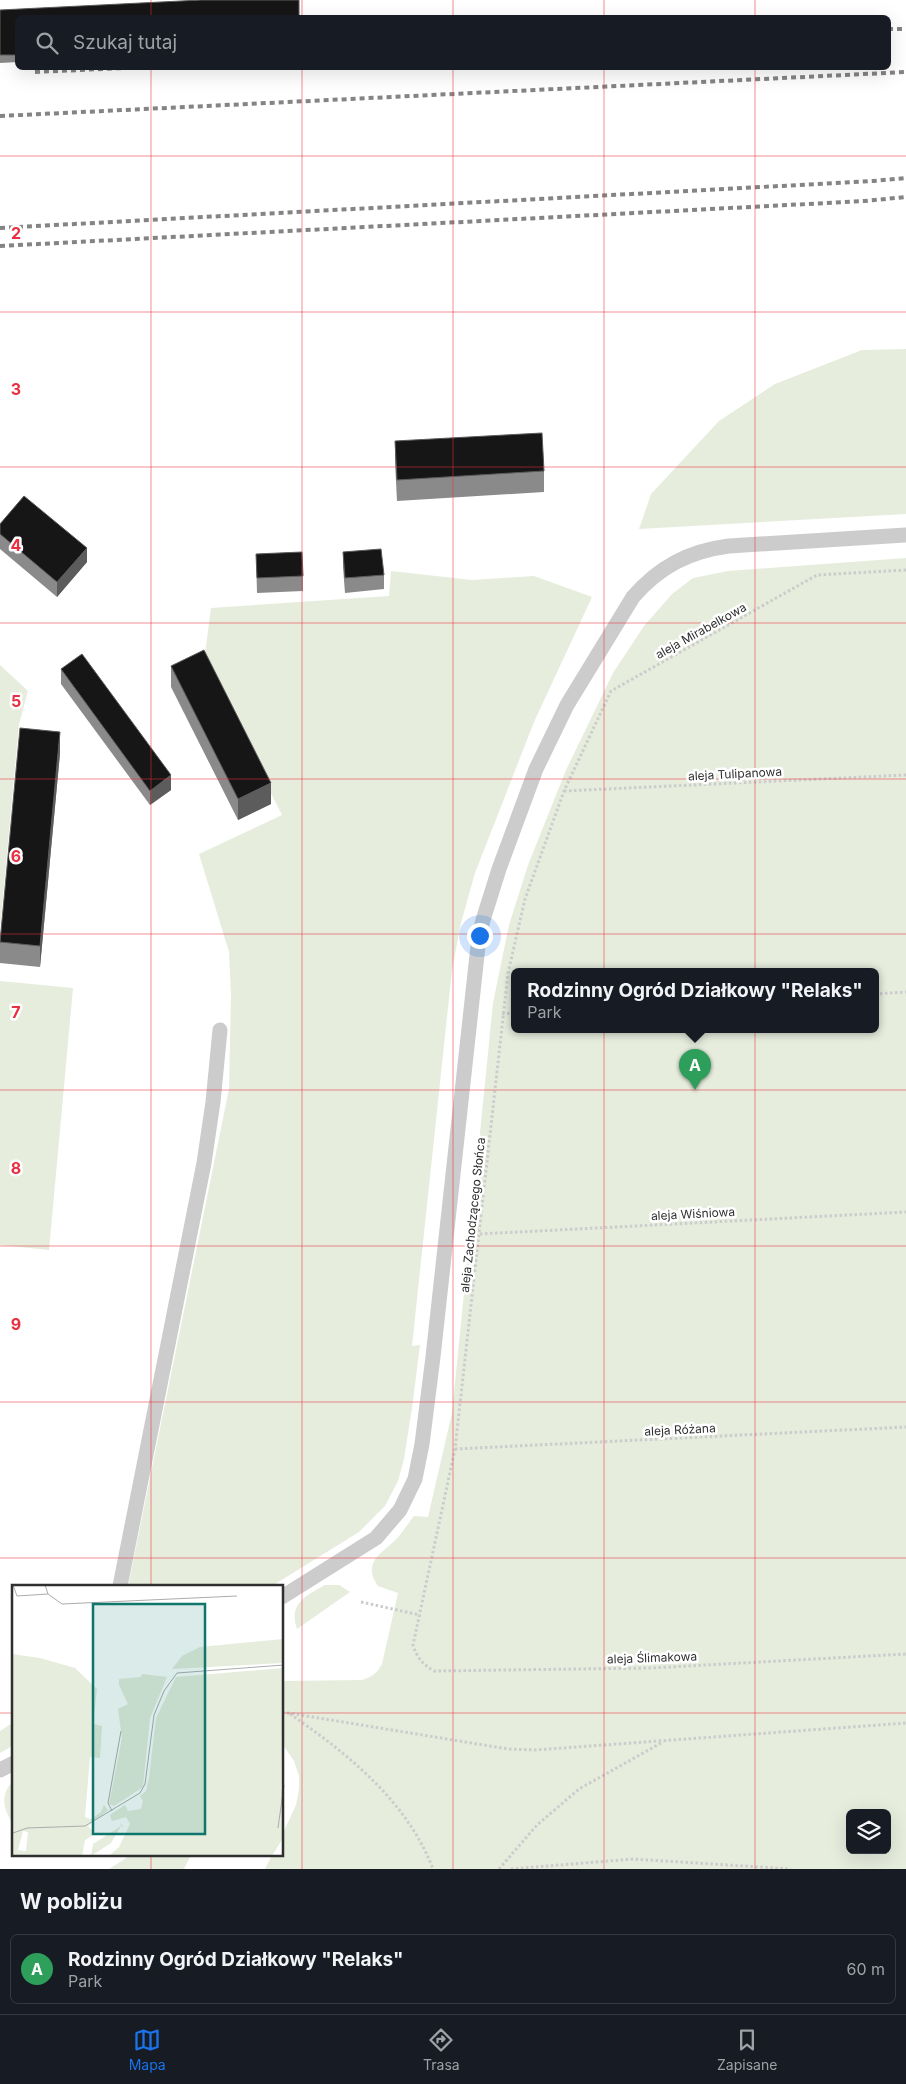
<!DOCTYPE html>
<html lang="pl">
<meta charset="utf-8">
<style>
body{margin:0;font-family:Inter,sans-serif;background:#242831;color:#f1f3f6}
.controls{position:absolute;right:15px;bottom:15px;display:grid;overflow:hidden;border-radius:8px;box-shadow:0 5px 20px #0002}
.controls button{width:45px;height:45px;display:grid;place-items:center;padding:0;border:0;border-bottom:1px solid #363941;background:#171b24;color:#f1f3f6;font:25px sans-serif}
.you{position:absolute;left:479px;top:935px;width:18px;height:18px;margin:-12px;border:4px solid #fff;border-radius:50%;background:#1a73e8;box-shadow:0 0 0 8px #1a73e833}
.badge{display:grid;place-items:center;width:32px;height:32px;border-radius:50%;background:#1a73e8;color:#fff;font-size:16px;font-weight:700}
.pin{position:absolute;translate:-50% -41px;filter:drop-shadow(0 1px 2px #0008)}
.pin::after{content:'';position:absolute;top:26px;width:18px;height:15px;background:inherit;clip-path:polygon(0 0,100% 0,50% 100%)}
.popup{position:absolute;left:511px;top:968px;width:368px;height:65px;box-sizing:border-box;display:grid;place-content:center;border-radius:8px;background:#171b24;filter:drop-shadow(0 1px 4px #0005);font-size:16px;white-space:nowrap;color:#9ea1a6}
.popup b{font-size:19px;color:#f1f3f6}
.popup::after{content:'';position:absolute;left:50%;top:100%;margin-left:-10px;border:10px solid transparent;border-top-color:#171b24}
.list{margin:0;padding:0;list-style:none}
h2{display:flex;justify-content:space-between;align-items:center;height:65px;margin:0;padding:0 20px;font-size:21px}
h2 small{font-size:16px;font-weight:400;color:#9ea1a6}
.list li{display:grid;grid-template-columns:32px 1fr auto;gap:15px;align-items:center;box-sizing:border-box;height:70px;margin:0 10px 10px;padding:0 10px;border:1px solid #363941;border-radius:8px}
.list b{display:block;font-size:19px;white-space:nowrap}
.list p{margin:0;font-size:16px;white-space:nowrap;color:#9ea1a6}
.list em{font-size:16px;font-style:normal;color:#9ea1a6}
.icon{flex:none;width:28px;height:28px;fill:none;stroke:currentColor;stroke-width:2;stroke-linecap:round;stroke-linejoin:round}
.map{position:relative;flex:none;width:906px;height:1869px;overflow:hidden}
.search{position:absolute;background:#171b24;box-shadow:0 5px 20px #0002;left:15px;right:15px;top:15px;height:55px;display:flex;align-items:center;gap:12px;box-sizing:border-box;padding:0 18px;border-radius:8px;color:#9ea1a6;font-size:19px}
.sheet{height:145px;background:#171b24}
nav{display:flex;justify-content:space-around;align-items:center;box-sizing:border-box;height:70px;border-top:1px solid #363941;background:#171b24;font-size:14px;color:#9ea1a6}
nav a{display:grid;justify-items:center;gap:2px}
nav .on{color:#1a73e8}
.map>svg:first-child{display:block}
</style>
<div class="map">
<svg width="906" height="1869" viewBox="0 0 906 1869">
<rect width="100%" height="100%" fill="#fff"/>
<!-- green -->
<g fill="#e6eddd" fill-rule="evenodd">
<polygon points="906,349 906,514 639,529 651,494 719,421 775,384 862,350"/>
<path d="M906,558V1869H265L272,1855H282L283,1833L296,1805L299,1789V1776L294,1761L283,1745V1681L362,1680C372,1677 377,1673 382,1664L398,1593L378,1586C360,1560 386,1552 400,1535C405,1529 409,1522 414,1516L428,1517L452,1413L493,1003L509,925L528,865L566,770L613,673L644,626L672,594L693,578L728,571ZM515,971H875V1029H515ZM850,1813H887V1850H850Z"/>
<polygon points="391,571 472,580 534,576 592,597 534,722 475,873 461,923 452,970 412,1346 420,1345 412,1408 404,1459 398,1481 385,1506 359,1532 272,1586 128,1586 229,1089 231,996 229,952 199,854 282,815 204,661 211,608 389,596"/>
<polygon points="0,665 28,691 19,724 0,929"/>
<polygon points="0,981 73,988 49,1250 0,1245"/>
<path d="M325,1585H339L350,1592L297,1629C288,1603 306,1596 325,1585Z"/>
<polygon points="14,1722 14,1745 0,1753 0,1731"/>
<path d="M14,1780V1826C2,1807 0,1794 14,1780Z"/>
<polygon points="131,1855 191,1855 184,1869 109,1869"/>
</g>
<g fill="none" stroke-linecap="round" stroke-linejoin="round">
<!-- path -->
<g stroke="#ccc" stroke-width="3" stroke-dasharray="2.5 2.5" stroke-linecap="butt">
<path d="M906,570L817,575L611,691L564,791L525,899L508,973L455,1449L413,1645C417,1657 422,1664 434,1671L651,1668L906,1654"/>
<polyline points="564,791 906,775"/>
<polyline points="875,994 906,992"/>
<polyline points="502,1014 515,1013"/>
<polyline points="480,1234 906,1212"/>
<polyline points="455,1449 906,1427"/>
<polyline points="361,1602 420,1615"/>
<polyline points="282,1712 508,1749 535,1750 906,1723"/>
<path d="M290,1714C348,1754 407,1801 433,1869"/>
<polyline points="499,1869 537,1825 579,1789 661,1743"/>
<polyline points="511,1869 633,1859 791,1869"/>
</g>
<!-- lane -->
<g stroke="#ccc" stroke-width="15">
<polyline points="120,1586 204,1163 213,1102 220,1030"/>
<path d="M282,1597L376,1538L400,1510L415,1479L422,1444L433,1357L479,937L483,920L499,869L536,769L567,705L633,597C659,567 689,551 729,546L906,535"/>
<polyline points="0,1770 14,1763"/>
</g>
<!-- rail -->
<g stroke="#848484" stroke-width="4" stroke-dasharray="5 4" stroke-linecap="butt">
<polyline points="888,29 906,29"/>
<polyline points="35,72 124,68"/>
<polyline points="0,116 906,72"/>
<polyline points="0,228 873,181 906,178"/>
<polyline points="0,246 865,201 906,197"/>
</g>
</g>
<!-- wall -->
<g fill="#8a8a8a">
<polygon points="0,10 18,18 18,62 0,63"/>
<polygon points="395,441 544,471 544,492 397,501 395,462"/>
<polygon points="0,524 87,562 57,597 0,549"/>
<polygon points="343,552 384,575 384,589 345,593 343,567"/>
<polygon points="256,554 303,576 303,591 257,593"/>
<polygon points="171,666 271,804 238,820 171,687"/>
<polygon points="61,669 171,790 150,805 61,684"/>
<polygon points="60,753 40,967 0,963 0,942"/>
</g>
<!-- shaded-wall -->
<g fill="#5c5c5c">
<polygon points="87,548 87,562 57,597 57,582"/>
<polygon points="60,732 60,753 40,967 40,946"/>
<polygon points="171,775 171,790 150,805 150,791"/>
<polygon points="271,783 271,804 238,820 238,799"/>
</g>
<!-- building -->
<g fill="#161616" stroke="#5c5c5c">
<polygon points="201,0 299,0 299,18 18,18 18,55 0,55 0,10"/>
<polygon points="542,433 544,471 397,480 395,441"/>
<polygon points="24,496 87,548 57,582 0,534 0,524"/>
<polygon points="381,549 384,575 345,578 343,552"/>
<polygon points="302,552 303,576 257,578 256,554"/>
<polygon points="204,650 271,783 238,799 171,666"/>
<polygon points="82,654 171,775 150,791 61,669"/>
<polygon points="20,728 60,732 40,946 0,942"/>
</g>
<!-- grid -->
<path fill="none" stroke="#e92f40" stroke-width="1" stroke-opacity="0.55" d="M151,0V18M302,0V18M453,0V18M604,0V18M755,0V18M151,68V1586M302,68V1869M453,68V1869M604,68V1869M755,68V1869M0,156H906M0,312H906M0,467H906M0,623H906M0,779H906M0,934H906M0,1090H906M0,1246H906M0,1402H906M0,1558H906M0,1713H14M282,1713H906M151,1855V1869"/>
<g text-anchor="middle" stroke-width="5" stroke-linejoin="round" paint-order="stroke">
<!-- street labels -->
<g font-size="12" fill="#2f2f2f" stroke="#fff">
<text transform="translate(701 631) rotate(-29)" y="4">aleja Mirabelkowa</text>
<text transform="translate(735 774) rotate(-3)" y="4">aleja Tulipanowa</text>
<text transform="translate(693 1214) rotate(-3)" y="4">aleja Wiśniowa</text>
<text transform="translate(473 1215) rotate(-84)" y="4">aleja Zachodzącego Słońca</text>
<text transform="translate(680 1430) rotate(-3)" y="4">aleja Różana</text>
<text transform="translate(652 1658) rotate(-2)" y="4">aleja Ślimakowa</text>
</g>
</g>
<!-- overview -->
<g transform="translate(12 1585)">
<rect width="271" height="271" fill="#fff"/>
<path d="M271,54V78L160,84L170,71L188,62ZM0,69L28,73L63,83L85,104L81,139L90,141L88,173L78,172L73,232L79,234L89,227L92,220L96,225L76,241L83,249L73,255L70,271H0ZM11,246L16,247L14,266L6,265ZM271,83L269,205L271,206V253L260,271H97L107,262L118,239L114,232L100,236L98,230L113,220L116,226L129,224L131,216L128,211L134,206L137,193L144,133L164,92ZM130,89L155,92L138,133L131,202L102,221L97,219L110,153L106,124L116,119L107,100V94L129,92ZM108,238L112,242L109,241L99,258L79,271L81,259L109,241Z" fill="#e6eddd" fill-rule="evenodd"/>
<path fill="none" stroke="#acacac" stroke-width="1" d="M1,0L5,11L36,9L33,0M36,9L50,19L225,11M100,226L96,218L109,146M266,243L272,200M1,248L15,243L73,241L128,208L133,199L142,130L152,106L165,88L272,80"/>
<path fill="#0f766e" fill-opacity="0.15" stroke="#0f766e" stroke-width="2.5" d="M81,19H193V249H81Z"/>
<rect width="271" height="271" fill="none" stroke="#2f2f2f" stroke-width="2.5"/>
</g>
<g font-size="16" text-anchor="middle" font-weight="bold" fill="#e92f40" stroke="#fff" stroke-width="5" stroke-linejoin="round" paint-order="stroke">
<text x="16" y="239">2</text>
<text x="16" y="395">3</text>
<text x="16" y="551">4</text>
<text x="16" y="707">5</text>
<text x="16" y="862">6</text>
<text x="16" y="1018">7</text>
<text x="16" y="1174">8</text>
<text x="16" y="1330">9</text>
</g>
</svg>
<div class="controls">
<button><svg class="icon" aria-label="layers" viewBox="0 0 24 24"><path d="M12 4l9 5-9 5-9-5zM3 14l9 5 9-5"/></svg></button>
</div>
<div class="you"></div>
<div class="pin badge" style="left:695px;top:1090px;background:#2e9e5b">A</div>
<div class="popup"><b>Rodzinny Ogród Działkowy &quot;Relaks&quot;</b>Park</div>
<div class="search"><svg class="icon" aria-label="search" viewBox="0 0 24 24"><circle cx="10" cy="10" r="6"/><path d="M15 15l6 6"/></svg>Szukaj tutaj</div>
</div>
<section class="sheet">
<h2>W pobliżu<small></small></h2>
<ul class="list">
<li><span class="badge" style="background:#2e9e5b">A</span><div><b>Rodzinny Ogród Działkowy &quot;Relaks&quot;</b><p>Park</p></div><em>60 m</em></li>
</ul>
</section>
<nav>
<a class="on"><svg class="icon" aria-label="map" viewBox="0 0 24 24"><path d="M3 6l6-2 6 2 6-2v14l-6 2-6-2-6 2zM9 4v14M15 6v14"/></svg>Mapa</a>
<a><svg class="icon" aria-label="directions" viewBox="0 0 24 24"><path d="M12 3l9 9-9 9-9-9zM9 14v-3h6M13 9l2 2-2 2"/></svg>Trasa</a>
<a><svg class="icon" aria-label="saved" viewBox="0 0 24 24"><path d="M7 4h10v16l-5-4-5 4z"/></svg>Zapisane</a>
</nav>
